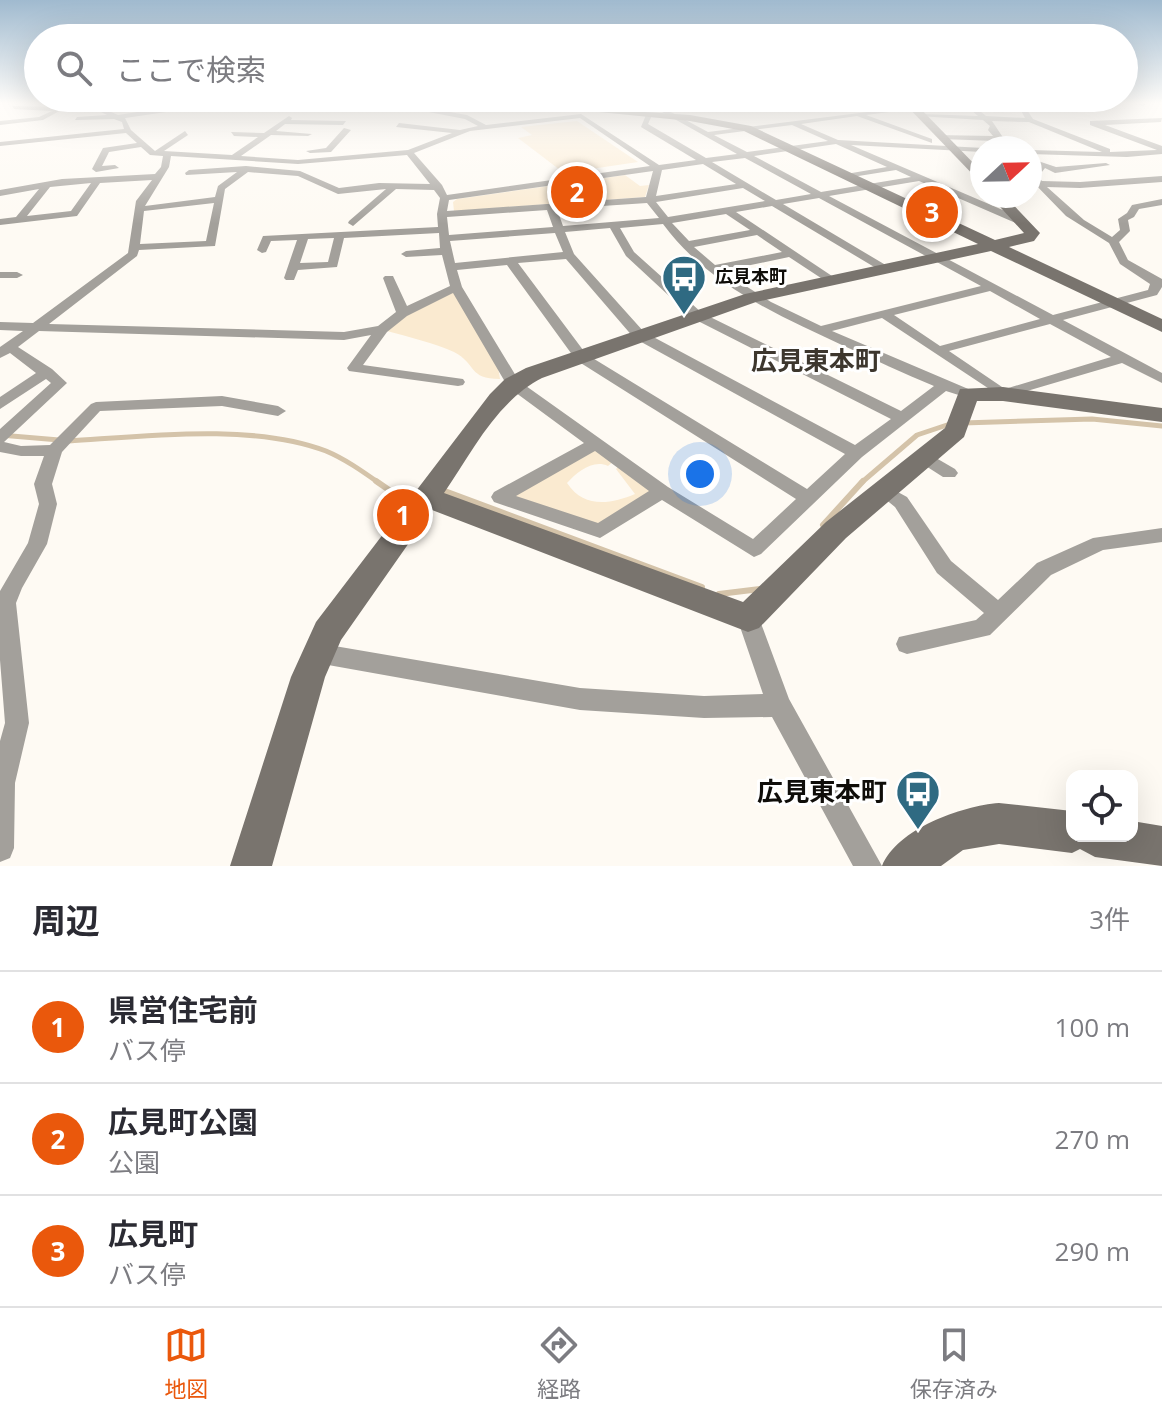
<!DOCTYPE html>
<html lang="ja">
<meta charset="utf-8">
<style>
body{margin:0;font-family:"Open Sans","Noto Sans JP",sans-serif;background:#f7f7f7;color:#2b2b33}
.controls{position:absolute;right:24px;bottom:24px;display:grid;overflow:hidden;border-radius:16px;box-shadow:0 8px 32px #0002}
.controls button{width:72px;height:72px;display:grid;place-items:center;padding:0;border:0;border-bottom:2px solid #e1e1e2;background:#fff;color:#2b2b33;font:40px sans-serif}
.compass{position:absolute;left:970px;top:136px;width:72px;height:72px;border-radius:50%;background:#fff;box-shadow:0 8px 32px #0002;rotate:68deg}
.you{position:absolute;left:700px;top:474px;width:28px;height:28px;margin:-20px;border:6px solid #fff;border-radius:50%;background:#1a73e8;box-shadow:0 0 0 12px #1a73e833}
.badge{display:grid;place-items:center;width:52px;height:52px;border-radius:50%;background:#ea580c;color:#fff;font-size:26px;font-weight:700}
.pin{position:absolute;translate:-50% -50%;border:4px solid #fff;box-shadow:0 2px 8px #0006}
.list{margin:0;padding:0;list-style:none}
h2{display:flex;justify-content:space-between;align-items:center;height:104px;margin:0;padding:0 32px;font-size:34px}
h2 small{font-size:26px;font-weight:400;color:#7c7c81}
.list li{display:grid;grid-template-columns:52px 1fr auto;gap:24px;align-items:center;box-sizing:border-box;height:112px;padding:0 32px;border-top:2px solid #e1e1e2}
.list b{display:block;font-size:30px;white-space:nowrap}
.list p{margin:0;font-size:26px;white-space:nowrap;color:#7c7c81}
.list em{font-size:26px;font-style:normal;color:#7c7c81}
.icon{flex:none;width:44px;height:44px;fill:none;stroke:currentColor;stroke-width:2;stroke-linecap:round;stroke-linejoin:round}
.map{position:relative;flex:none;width:1162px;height:866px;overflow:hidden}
.search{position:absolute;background:#fff;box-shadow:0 8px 32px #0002;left:24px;right:24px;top:24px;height:88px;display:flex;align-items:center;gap:20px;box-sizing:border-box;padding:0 28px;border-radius:44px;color:#7c7c81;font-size:30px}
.sheet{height:440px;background:#fff}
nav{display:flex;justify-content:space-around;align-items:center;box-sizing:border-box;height:112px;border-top:2px solid #e1e1e2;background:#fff;font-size:22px;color:#7c7c81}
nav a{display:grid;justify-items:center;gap:4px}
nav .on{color:#ea580c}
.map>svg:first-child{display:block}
</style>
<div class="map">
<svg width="1162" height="866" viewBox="0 0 1162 866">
<rect width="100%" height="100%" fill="#fefaf3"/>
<!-- green -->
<g fill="#faead0">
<polygon points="577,121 638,162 564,173 518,138 532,135 521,127"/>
<polygon points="625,175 640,186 649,185 645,197 454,211 453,202 457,199"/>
<path d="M453,290L498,367L500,379C468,379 477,364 454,352C434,343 409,337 387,331L394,321Z"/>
<path d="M595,447L615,460L608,466C593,459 577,472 567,483C584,509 611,504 635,494L616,469L620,465L659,491L599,526L510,497Z"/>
</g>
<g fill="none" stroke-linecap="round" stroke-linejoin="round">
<!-- stream-far1 -->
<g stroke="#d4c3a9" stroke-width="5">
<polyline points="963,423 1092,419 1162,426"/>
<polyline points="0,435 59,440"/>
<path d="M69,441C146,436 253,423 326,451C345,459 362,471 379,483"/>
<polyline points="861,483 917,435 953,423"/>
</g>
<!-- stream -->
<g stroke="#d4c3a9" stroke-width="6">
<polyline points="376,481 405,501 414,499"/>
<polyline points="442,490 702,587"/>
<polyline points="823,525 863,481"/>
<polyline points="719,594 760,589"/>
</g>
<!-- street -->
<g fill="#a3a09b" fill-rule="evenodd">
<path d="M95,103H101L102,108L118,115L170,107V103H176V107L307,103L173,111L125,118L131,130L155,151L185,131L188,135L164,151L232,155L258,137L234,136L231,132L264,133L289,116L292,118L291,120L346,121L343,125L285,124L276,131L312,134L308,136L271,135L241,156L298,160L408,150L452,133L396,127L399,123L460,130L478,126L465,119L382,103H397L467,115L486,125L581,114L659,165L696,160L641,127L646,115L649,113L652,115L648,124L706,158L737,154L646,103H654L708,132L915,106L913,109L866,115L932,139V143L857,116L801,124L838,140L983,148L982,152L851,145L1026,220V224H1018L919,181L829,196L1053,315L1148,290L1150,284L1120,264L1109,243L1066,216L1030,179L1038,165L1032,163V159L1056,167L1106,163L1110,165L1055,173L1045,168L1038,177L1042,181L1080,182L1162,176V182L1080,188L1047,187L1084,220L1112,237L1120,230L1118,219L1127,213L1132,205L1162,199V205L1139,209L1134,217L1128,220L1130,231L1119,242L1128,260L1162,279V287L1157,295L1063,320L1162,373V383L1122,363L1003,398L882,318L832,331L973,391L975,394L968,398L946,391L862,457L761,554L754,557L662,500L600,538L494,502L491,497L494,492L584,443L508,387L453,293L407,316L387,332L363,365L463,379L465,382L463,385L458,386L349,371L347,368L371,335L344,340L39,331L18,347L52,369L67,383L4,442L21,446L50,445L91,404L96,402L222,396L278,406L286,411L278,416L222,406L100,411L62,452L52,484L57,504L47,544L22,588L16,603L29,723L15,783L14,848L10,858L0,862V741L5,723L0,660V591L28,543L39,504L34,484L44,456H21L0,452V429L51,383L46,379L0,409V397L36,373L10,353L0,358V347L23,331L0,330V322L33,323L128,253L136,201L152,180L100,183L77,216L0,225V219L16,217L39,189L0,196V190L62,179L155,174L161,167L163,156L150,155L141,147L109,152L102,166L115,165L119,168L96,172L92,169L103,148L137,143L126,133L0,146V142L124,129L122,122L114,119L75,120L77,117L107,115L97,110ZM580,118L650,166L447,195L442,185L414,153L470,131ZM792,125L828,141L747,152L714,135ZM836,144L887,167L846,174V178L896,170L911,177L821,192L754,156ZM407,155L430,184L379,183L339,188L300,171L246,166L189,170L185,173L186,175L237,172L218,186L215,197L145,206L169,167L171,156L298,164ZM745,158L811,194L776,200L712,162ZM703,164L736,184L656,196L662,170ZM653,171L646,197L447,211L449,200ZM248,172L298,176L338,194L386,189L349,221L348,223L353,226L396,189L434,190L440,198L437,214L438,227L263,236L257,250L262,253L266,252L271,241L297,240L284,278L286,280H294L298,270L337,267L344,238L439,233L440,248L406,251L401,254L406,257L442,255L450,286L407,306L393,276H385L383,278L396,312L378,326L344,332L49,324L137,256L139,250L215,246L225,189ZM91,183L71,211L27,216L50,187ZM743,188L765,201L668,217L656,202ZM819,198L981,286L821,326L771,302L722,271L789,257L827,282H835V278L736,212L772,206L881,271H889V267L783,204ZM214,203L206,241L140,244L144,211ZM647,203L659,218L563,226L557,209ZM547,210L553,227L449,235L447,217ZM726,214L750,230L689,241L672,223ZM663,224C707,284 777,315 844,346C874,359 904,374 934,386L901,411L702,313L634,252L620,228ZM610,228L626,256L694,319L891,419L855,445L644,332L574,254L565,232ZM555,233L563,252L455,263L450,241ZM757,235L782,252L715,265L694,247ZM334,238L328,262L300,263L308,239ZM566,259L634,338L845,454L807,489L586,354L518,263ZM507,265L576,360L796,499L753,539L668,487L519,381L462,287L457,270ZM990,291L1040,319L940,346L894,315ZM1050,324L1111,357L1005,389L949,351ZM595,451L649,491L598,523L516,496Z"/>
<polygon points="596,103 630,103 633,105 630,107"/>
<polygon points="963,103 970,103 986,116 1025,118 1017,103 1023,103 1025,106 1099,103 1101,106 1098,108 1027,110 1033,119 1110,149 1110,152 1157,150 1090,125 1090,121 1162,118 1161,122 1105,125 1162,146 1162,154 1127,157 1030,154 1030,150 1102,152 1029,122 992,121 1010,148 1002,148 997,141 941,139 938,135 993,136 988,130 990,126 983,120 918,116 921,114 978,116"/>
<polygon points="1134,103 1146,103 1146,104 1143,106"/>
<polygon points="12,106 60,107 63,109 43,120 0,125 0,121 39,117 52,111 14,109"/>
<polygon points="344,128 351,130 331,152 310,153 306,151 326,148"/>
<polygon points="0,272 17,272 23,275 17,278 0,278"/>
<polygon points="924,451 955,469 958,473 955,477 943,477 918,461 916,457 918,453"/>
<polygon points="883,484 907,497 951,561 998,600 1037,563 1093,538 1162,528 1162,542 1103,550 1051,575 990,635 907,654 899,651 896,644 899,637 976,620 984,613 937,573 895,507 874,490 877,486"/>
<polygon points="748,609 756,612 759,618 789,699 882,866 853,866 772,717 704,718 580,710 317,663 309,660 306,653 309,646 317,643 580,688 704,696 763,694 737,618 740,612"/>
</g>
<!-- secondary -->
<g fill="#79746e" fill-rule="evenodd">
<path d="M507,103L690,115L751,126L995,240L1024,233L990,196H1005L1040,233L1034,241L1009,247L1162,319V332L991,251L756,302L542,378C497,401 472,452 444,493L743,602L826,522L945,428L960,389L1003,387L1162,408V422L1003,401H977L964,437L846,538L759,628L748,632L432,510L341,640L325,677L272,866H230L291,677L316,622L490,394L505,379L526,368L745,294L978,244L744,131L690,121Z"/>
<polygon points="904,103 915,103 982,172 982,184"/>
<path d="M999,803L1072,811V836H1132V821L1162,826V866L1095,857L1080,849L1072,853L999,844L963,850L941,866H882C897,829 961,806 999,803Z"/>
</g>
</g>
<!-- sky -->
<linearGradient id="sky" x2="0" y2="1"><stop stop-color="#a0bacf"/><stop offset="0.46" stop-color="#fffdfa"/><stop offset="1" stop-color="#fffdfa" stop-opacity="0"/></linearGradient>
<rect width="1162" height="224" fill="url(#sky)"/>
<!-- icons -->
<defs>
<g id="bus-pin" transform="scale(2.3)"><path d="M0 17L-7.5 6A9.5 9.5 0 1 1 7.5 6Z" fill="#2f6a82" stroke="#fff"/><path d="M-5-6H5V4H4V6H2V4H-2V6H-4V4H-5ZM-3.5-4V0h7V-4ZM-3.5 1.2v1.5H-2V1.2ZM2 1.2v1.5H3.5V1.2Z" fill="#fff"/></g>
</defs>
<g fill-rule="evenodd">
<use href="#bus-pin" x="684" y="277"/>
<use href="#bus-pin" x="918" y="792"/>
</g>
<g text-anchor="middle" stroke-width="6" stroke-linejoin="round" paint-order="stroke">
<!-- far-poi labels -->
<g font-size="18" font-weight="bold" fill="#0f0d09" stroke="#fff" text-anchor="start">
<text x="715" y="283">広見本町</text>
</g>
<!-- quarter labels -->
<g font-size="26" font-weight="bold" fill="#3d372e" stroke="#fff">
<text x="816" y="370">広見東本町</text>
</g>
<!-- near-poi labels -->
<g font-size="26" font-weight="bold" fill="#0f0d09" stroke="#fff" text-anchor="end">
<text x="887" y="801">広見東本町</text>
</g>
</g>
</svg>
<div class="controls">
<button><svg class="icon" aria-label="locate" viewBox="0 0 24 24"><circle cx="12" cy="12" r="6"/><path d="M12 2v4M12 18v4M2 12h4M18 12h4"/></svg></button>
</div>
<svg class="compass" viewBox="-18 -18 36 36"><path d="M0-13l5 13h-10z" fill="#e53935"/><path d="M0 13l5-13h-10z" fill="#7c7c81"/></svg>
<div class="you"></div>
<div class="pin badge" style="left:403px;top:515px">1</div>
<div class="pin badge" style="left:577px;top:192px">2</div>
<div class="pin badge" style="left:932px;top:212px">3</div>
<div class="search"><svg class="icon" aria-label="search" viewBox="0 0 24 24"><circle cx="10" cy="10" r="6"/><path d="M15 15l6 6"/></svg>ここで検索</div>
</div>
<section class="sheet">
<h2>周辺<small>3件</small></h2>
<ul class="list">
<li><span class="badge">1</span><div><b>県営住宅前</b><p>バス停</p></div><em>100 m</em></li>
<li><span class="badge">2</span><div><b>広見町公園</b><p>公園</p></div><em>270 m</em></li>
<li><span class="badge">3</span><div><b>広見町</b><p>バス停</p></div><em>290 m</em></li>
</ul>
</section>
<nav>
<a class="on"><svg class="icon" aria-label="map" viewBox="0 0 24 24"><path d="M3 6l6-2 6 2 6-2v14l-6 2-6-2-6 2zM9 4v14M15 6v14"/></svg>地図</a>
<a><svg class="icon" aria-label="directions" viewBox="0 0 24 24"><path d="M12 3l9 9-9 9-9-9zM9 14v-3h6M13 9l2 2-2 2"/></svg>経路</a>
<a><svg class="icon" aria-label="saved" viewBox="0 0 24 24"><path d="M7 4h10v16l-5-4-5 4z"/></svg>保存済み</a>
</nav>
